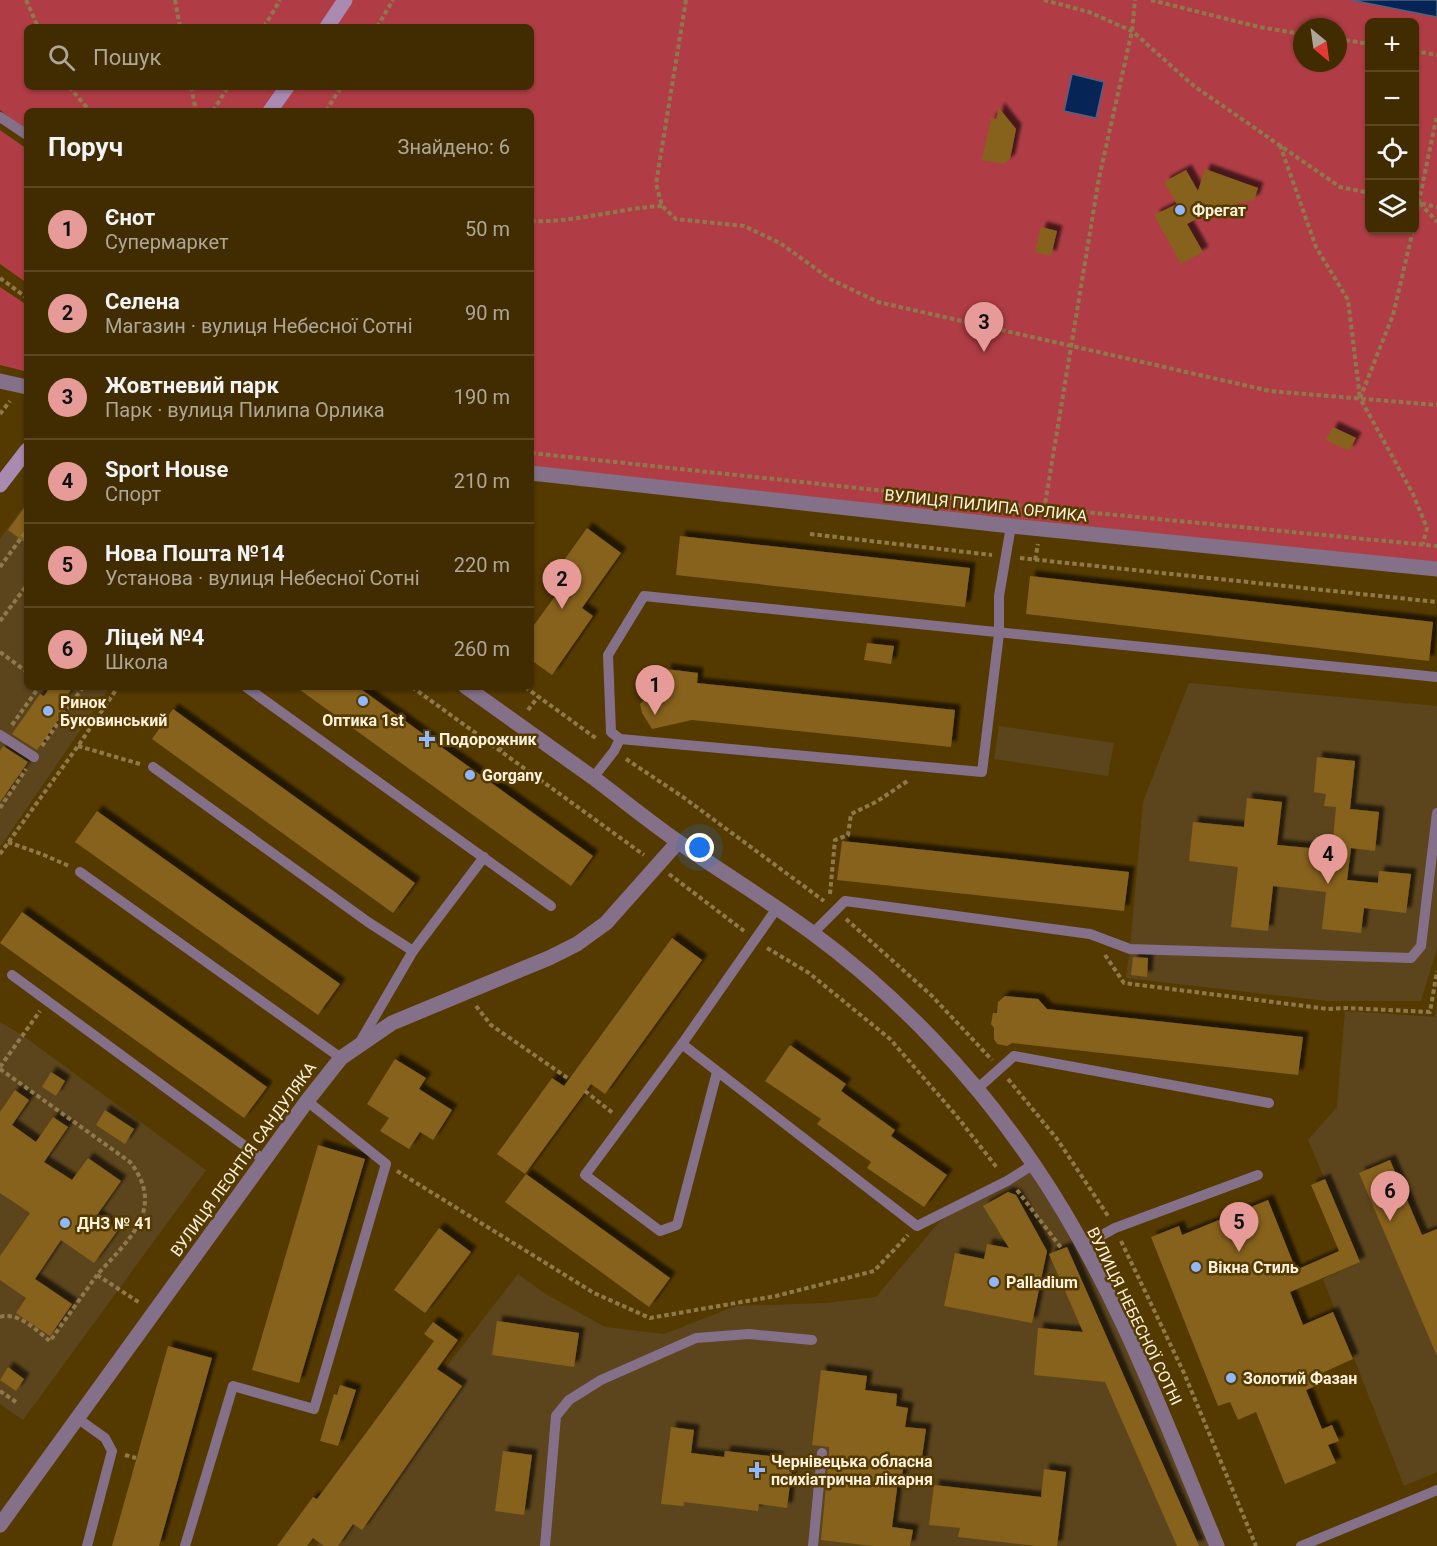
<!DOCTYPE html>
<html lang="uk">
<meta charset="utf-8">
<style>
body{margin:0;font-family:Roboto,sans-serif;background:#4b380f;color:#f1f3f6}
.controls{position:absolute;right:18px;top:18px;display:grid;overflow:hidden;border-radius:9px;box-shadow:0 2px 4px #0004}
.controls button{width:54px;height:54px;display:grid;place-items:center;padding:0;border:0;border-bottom:2px solid #594822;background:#402c00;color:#f1f3f6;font:30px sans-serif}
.compass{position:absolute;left:1293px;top:18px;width:54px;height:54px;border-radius:50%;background:#402c00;box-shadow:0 2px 4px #0004;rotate:151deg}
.you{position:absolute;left:700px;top:848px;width:21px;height:21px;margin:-15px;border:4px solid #fff;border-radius:50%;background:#1a73e8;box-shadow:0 0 0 9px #1a73e833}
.badge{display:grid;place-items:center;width:39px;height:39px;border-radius:50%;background:#e69b98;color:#111;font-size:20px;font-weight:700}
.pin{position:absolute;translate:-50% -50px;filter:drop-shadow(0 2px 3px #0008)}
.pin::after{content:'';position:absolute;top:32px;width:21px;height:18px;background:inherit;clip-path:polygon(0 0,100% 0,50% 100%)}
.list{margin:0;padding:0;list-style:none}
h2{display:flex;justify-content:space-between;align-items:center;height:78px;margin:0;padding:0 24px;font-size:26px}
h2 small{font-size:20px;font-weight:400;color:#aea799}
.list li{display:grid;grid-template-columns:39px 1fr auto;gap:18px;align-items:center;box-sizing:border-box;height:84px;padding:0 24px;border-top:2px solid #594822}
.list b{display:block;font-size:22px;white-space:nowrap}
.list p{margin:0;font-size:20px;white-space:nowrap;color:#aea799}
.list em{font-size:20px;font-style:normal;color:#aea799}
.icon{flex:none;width:33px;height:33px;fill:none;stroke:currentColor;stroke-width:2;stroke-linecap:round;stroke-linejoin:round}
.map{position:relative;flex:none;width:1437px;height:1546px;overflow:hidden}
.search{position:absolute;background:#402c00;box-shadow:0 2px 4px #0004;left:24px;top:24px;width:510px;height:66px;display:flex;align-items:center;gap:15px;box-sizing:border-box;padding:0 21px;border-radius:9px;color:#aea799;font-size:22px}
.panel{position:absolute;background:#402c00;box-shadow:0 2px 4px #0004;left:24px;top:108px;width:510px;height:582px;border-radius:9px}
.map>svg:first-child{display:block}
</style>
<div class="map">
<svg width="1437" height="1546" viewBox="0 0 1437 1546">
<defs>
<filter id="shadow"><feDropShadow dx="5.5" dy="-5.5" stdDeviation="1.5" flood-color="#0009"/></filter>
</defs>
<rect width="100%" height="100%" fill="#553a00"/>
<!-- built -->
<g fill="#5c451d">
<polygon points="27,501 27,687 110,687 0,847 0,539"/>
<polygon points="1189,683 1437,706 1437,948 1421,1001 1327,1001 1126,978 1130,949 1143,802"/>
<polygon points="999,726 1114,743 1108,776 994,759"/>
<polygon points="1437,1006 1437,1472 1404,1486 1323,1279 1360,1262 1308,1140 1337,1107 1345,1011 1435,1017"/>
<polygon points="0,1022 22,1035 206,1170 23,1420 0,1404"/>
<polygon points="1034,1165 1078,1239 1216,1546 317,1546 437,1379 518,1274 544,1293 605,1327 664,1334 736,1306 826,1303 876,1297 940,1221"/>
</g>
<!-- green -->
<g fill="#b03d45" fill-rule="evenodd">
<path d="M0,0H1351L1437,17V575L531,474V111H27V132L0,110ZM1370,22H1414V230H1370ZM27,27H531V87H27ZM1302,27H1338V63H1302Z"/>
<polygon points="0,130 27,149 27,283 0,264"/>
<polygon points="0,287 27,305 27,367 24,371 0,365"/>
</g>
<!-- water -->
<g fill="#062456" stroke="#50627f" stroke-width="1.5">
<polygon points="1351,0 1437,0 1437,17"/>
<polygon points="1072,74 1104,82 1096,118 1064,111"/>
</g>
<!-- building -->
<g fill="#87621a" filter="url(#shadow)">
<polygon points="999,108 1016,129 1010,159 1004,164 982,160 991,118 996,119"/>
<polygon points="1205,169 1258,188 1254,200 1238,203 1218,214 1214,209 1187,224 1203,252 1181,264 1154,215 1177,204 1164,182 1186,170 1198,191"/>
<polygon points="1041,227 1057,231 1051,256 1035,252"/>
<polygon points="1333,427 1356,438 1349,451 1326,440"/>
<polygon points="27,504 27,544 8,530"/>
<polygon points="587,528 621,553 582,608 593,616 552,675 531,660 531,629 558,592 547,584"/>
<polygon points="680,536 970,568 965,607 676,575"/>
<polygon points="1030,576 1433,622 1429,661 1026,614"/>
<polygon points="867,643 894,646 891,664 864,660"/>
<polygon points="666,669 698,673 697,683 955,710 951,747 692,720 652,729 642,713 640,704 649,696 663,698"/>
<polygon points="50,687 73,687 59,707 65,710 37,750 12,734 40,694 44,696"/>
<polygon points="296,687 358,687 593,856 571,886"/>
<polygon points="173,709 415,883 393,913 152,739"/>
<polygon points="3,746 28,762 0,802 0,751"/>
<polygon points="1317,757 1355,761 1350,809 1379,812 1375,851 1351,848 1347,880 1378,883 1379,871 1411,874 1406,913 1364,908 1361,933 1322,929 1326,892 1273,886 1268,931 1231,927 1238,867 1189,861 1193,822 1244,827 1247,798 1282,802 1277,845 1332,850 1336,807 1324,806 1326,794 1314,792"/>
<polygon points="97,811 340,984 318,1015 75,842"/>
<polygon points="842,841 1129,872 1124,911 837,880"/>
<polygon points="22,912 267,1087 244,1118 0,943"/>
<polygon points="672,938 702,960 605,1094 591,1084 525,1174 497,1154 552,1078 564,1086"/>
<polygon points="1133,957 1148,958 1147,977 1131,975"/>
<polygon points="1005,996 1038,999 1047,1009 1303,1037 1298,1075 1012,1043 1007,1046 997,1044 994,1039 994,1028 991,1024 993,1013 997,1013 998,1002"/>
<polygon points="790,1045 846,1084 841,1091 895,1130 891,1136 947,1175 924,1207 867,1168 871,1162 817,1124 821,1119 765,1081"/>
<polygon points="395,1059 426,1078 419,1089 452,1110 433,1140 420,1132 409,1149 380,1131 389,1118 367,1104"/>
<polygon points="51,1072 65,1081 56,1096 42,1087"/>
<polygon points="15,1090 29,1100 12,1125 36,1142 53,1117 68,1127 44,1162 72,1180 88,1158 121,1181 97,1215 118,1230 94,1263 61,1240 35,1279 72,1304 50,1336 16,1313 26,1298 0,1280 0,1256 30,1213 0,1193 0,1112"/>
<polygon points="105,1110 134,1129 125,1144 96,1125"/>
<polygon points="318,1145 365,1159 299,1383 252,1370"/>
<polygon points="1390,1160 1422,1235 1437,1229 1437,1356 1359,1173"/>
<polygon points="526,1174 670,1278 649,1307 505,1202"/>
<polygon points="1325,1179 1360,1262 1290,1292 1303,1325 1333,1312 1353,1359 1313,1377 1316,1386 1306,1390 1322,1429 1332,1425 1339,1441 1328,1445 1336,1463 1285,1484 1256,1412 1238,1420 1230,1402 1218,1406 1151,1237 1179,1226 1182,1235 1268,1200 1296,1270 1339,1251 1311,1185"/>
<polygon points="1008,1192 1016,1195 1047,1251 1032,1323 944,1306 955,1253 984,1259 987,1244 1009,1248 983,1206"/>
<polygon points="439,1228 471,1252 425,1313 394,1290"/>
<polygon points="1067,1247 1199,1546 1177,1546 1105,1382 1034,1375 1038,1328 1083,1332 1049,1254"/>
<polygon points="497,1321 579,1333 574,1367 492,1355"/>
<polygon points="433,1322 458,1340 437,1369 462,1386 362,1530 353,1524 338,1546 324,1546 313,1538 307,1546 277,1546 313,1497 317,1499 434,1341 424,1334"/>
<polygon points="168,1346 212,1358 159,1546 112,1546"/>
<polygon points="8,1367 24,1379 16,1391 0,1380"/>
<polygon points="821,1370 867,1376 865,1390 897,1394 896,1406 908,1408 905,1427 926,1429 921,1464 904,1462 901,1482 898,1481 892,1527 913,1530 910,1546 873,1546 821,1540 829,1453 829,1447 812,1445"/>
<polygon points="340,1385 356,1390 338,1446 320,1441 334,1394 337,1395"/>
<polygon points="671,1427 694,1430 691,1453 724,1457 725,1451 778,1457 777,1466 792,1468 787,1508 759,1504 758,1511 684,1502 684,1506 661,1504"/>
<polygon points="503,1451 532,1455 524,1515 495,1511"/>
<polygon points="1044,1469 1066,1472 1057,1546 1037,1546 958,1537 960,1528 929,1525 934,1485 1041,1497"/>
</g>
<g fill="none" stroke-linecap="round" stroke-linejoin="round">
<!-- path -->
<g stroke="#8f794c" stroke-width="4" stroke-dasharray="4.5 3" stroke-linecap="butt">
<polyline points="26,0 38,27"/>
<polyline points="175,0 180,27"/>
<polyline points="686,0 656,184 662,206 676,219 744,226 780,243 830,279 878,302 1270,391 1437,405"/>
<polyline points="1044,0 1089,12 1132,31 1194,86 1340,187 1370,193"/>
<polyline points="1151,0 1259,27 1302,34"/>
<polyline points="264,27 280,0"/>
<polyline points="377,27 393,0"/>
<polyline points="1338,39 1370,44"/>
<polyline points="1414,51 1437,55"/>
<polyline points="69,87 90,111"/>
<polyline points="191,87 196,111"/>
<polyline points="213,111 228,87"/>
<polyline points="326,111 341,87"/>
<polyline points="1280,145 1316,247 1348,300 1360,398"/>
<polyline points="1414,202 1437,207"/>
<polyline points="1420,203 1437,222"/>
<path d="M531,221C576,223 618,208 662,206"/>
<polyline points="1414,225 1437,115"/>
<polyline points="1413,230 1393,315 1360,398 1413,494 1427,528 1423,544"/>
<polyline points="0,278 27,298"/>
<polyline points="0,414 10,401"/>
<polyline points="531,453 1044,508 1437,546"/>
<polyline points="1044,510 1099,178 1132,31 1135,0"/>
<polyline points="810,534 992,555"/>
<polyline points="1020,558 1437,602"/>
<polyline points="1035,560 1038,544"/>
<polyline points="0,567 27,530"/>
<polyline points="0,621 27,585"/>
<polyline points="0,652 27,672"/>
<polyline points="412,687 644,855"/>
<polyline points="525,687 597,739"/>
<polyline points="528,710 538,697"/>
<polyline points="12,725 39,687"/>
<polyline points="42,746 83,687"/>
<polyline points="78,746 140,764"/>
<polyline points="499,751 509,736"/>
<polyline points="626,759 683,797 824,901"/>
<polyline points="0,808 26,769"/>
<polyline points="8,842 44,855 69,866"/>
<polyline points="0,854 78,746 118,687"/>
<polyline points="669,874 744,931"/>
<polyline points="830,894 835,840 848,835 851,814 876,802 909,780"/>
<polyline points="846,919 932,996 992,1060"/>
<polyline points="767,948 809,973 890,1039 955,1114 998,1169"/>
<polyline points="1105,955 1124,983 1328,1009 1347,1008 1430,1012 1437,971"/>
<polyline points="476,1006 491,1025 569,1079"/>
<polyline points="0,1067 40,1011"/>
<path d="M0,1069L130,1162C167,1209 128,1240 97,1275L140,1303"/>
<polyline points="1008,1079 1057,1139 1108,1216"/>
<polyline points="585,1091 614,1114"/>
<polyline points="397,1171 594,1293 650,1318 776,1296 874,1271 908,1235"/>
<polyline points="1017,1190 1062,1249"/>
<polyline points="1121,1241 1184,1373 1256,1546"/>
<path d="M0,1317C18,1311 37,1331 50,1341L97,1275"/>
<polyline points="0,1391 16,1402"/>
<polyline points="125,1455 136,1458"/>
</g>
<!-- service -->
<g stroke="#847088" stroke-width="10">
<polyline points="0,117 27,135"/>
<polyline points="246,687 551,906"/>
<polyline points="0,735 34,757"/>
<polyline points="620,739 982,772 999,634 999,596 1011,526"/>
<polyline points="153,767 368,922 413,951"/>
<polyline points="593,778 614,751 620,739 611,732 608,655 644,596 1437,677"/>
<polyline points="80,872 341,1058"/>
<polyline points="813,933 845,901 1090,934 1130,949 1411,958 1421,946 1437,813"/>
<polyline points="12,975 264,1160"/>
<polyline points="360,1042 413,951 484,857"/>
<polyline points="682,1044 917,1226 1007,1181 1034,1164"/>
<polyline points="717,1072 677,1225 660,1231 585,1175 682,1044 777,908"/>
<polyline points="977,1089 1014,1056 1269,1103"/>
<polyline points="1084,1245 1115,1228 1258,1175"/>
<polyline points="77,1418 105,1438 112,1451 87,1546"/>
<polyline points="185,1546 233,1386 314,1409 386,1164 307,1101"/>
<polyline points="545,1546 556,1416 569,1400 601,1380 696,1338 749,1334 812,1340"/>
<polyline points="813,1546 822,1453"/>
<polyline points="1301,1546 1437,1490"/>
</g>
<!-- minor -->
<g stroke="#847088" stroke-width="15">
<polyline points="531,473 1011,526 1437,569"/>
<polyline points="0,1525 307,1101 341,1058 392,1023 549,958 577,944 606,923 678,842"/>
</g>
<!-- tertiary -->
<g stroke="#847088" stroke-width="15">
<polyline points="0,381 27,387"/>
<path d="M466,687C509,718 552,748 595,779C623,800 651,823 680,843C723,873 769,901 811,932C897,995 974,1076 1034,1165C1114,1282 1163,1416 1217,1546"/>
</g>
<!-- secondary -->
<g stroke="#a98ab0" stroke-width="15">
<polyline points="327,27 345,0"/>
<polyline points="270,111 287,87"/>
<polyline points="0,485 27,450"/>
</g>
</g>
<!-- markers -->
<g fill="#8fb8fd" stroke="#553a00" stroke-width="2">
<circle cx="1180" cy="210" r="6"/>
<circle cx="363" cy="701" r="6"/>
<circle cx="48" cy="711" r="6"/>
<path d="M424 730h6v6h6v6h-6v6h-6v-6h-6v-6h6z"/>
<circle cx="470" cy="775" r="6"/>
<circle cx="65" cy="1223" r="6"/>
<circle cx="1196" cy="1267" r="6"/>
<circle cx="994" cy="1282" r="6"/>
<circle cx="1231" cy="1378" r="6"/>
<path d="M754 1461h6v6h6v6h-6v6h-6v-6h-6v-6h6z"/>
</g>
<g text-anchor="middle" stroke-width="5" stroke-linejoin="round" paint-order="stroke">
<!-- poi labels -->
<g font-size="16" font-weight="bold" fill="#fef2de" stroke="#553a00" text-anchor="start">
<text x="1192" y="216">Фрегат</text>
<text x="60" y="708">Ринок<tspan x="60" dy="18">Буковинський</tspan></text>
<text x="363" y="726" text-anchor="middle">Оптика 1st</text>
<text x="439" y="745">Подорожник</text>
<text x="482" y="781">Gorgany</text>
<text x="77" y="1229">ДНЗ № 41</text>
<text x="1208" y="1273">Вікна Стиль</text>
<text x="1006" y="1288">Palladium</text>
<text x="1243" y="1384">Золотий Фазан</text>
<text x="771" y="1467">Чернівецька обласна<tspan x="771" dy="18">психіатрична лікарня</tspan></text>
</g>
<!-- street labels -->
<g font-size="16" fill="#fef2de" stroke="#553a00">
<text transform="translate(986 505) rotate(6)" y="6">ВУЛИЦЯ ПИЛИПА ОРЛИКА</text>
<text transform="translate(243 1159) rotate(-54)" y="6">ВУЛИЦЯ ЛЕОНТІЯ САНДУЛЯКА</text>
<text transform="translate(1135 1316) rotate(64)" y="6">ВУЛИЦЯ НЕБЕСНОЇ СОТНІ</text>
</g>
</g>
</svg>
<div class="controls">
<button>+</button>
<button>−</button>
<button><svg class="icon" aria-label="locate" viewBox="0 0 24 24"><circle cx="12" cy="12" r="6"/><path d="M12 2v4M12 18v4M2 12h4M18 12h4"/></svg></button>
<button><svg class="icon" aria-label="layers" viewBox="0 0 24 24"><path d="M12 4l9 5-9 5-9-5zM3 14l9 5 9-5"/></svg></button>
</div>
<svg class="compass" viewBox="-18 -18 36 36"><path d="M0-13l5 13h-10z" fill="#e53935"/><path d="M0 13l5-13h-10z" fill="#aea799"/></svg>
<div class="you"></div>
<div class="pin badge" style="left:655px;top:715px">1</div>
<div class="pin badge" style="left:562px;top:609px">2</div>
<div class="pin badge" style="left:984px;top:352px">3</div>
<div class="pin badge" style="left:1328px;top:884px">4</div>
<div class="pin badge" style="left:1239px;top:1252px">5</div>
<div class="pin badge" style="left:1390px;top:1221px">6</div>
<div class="search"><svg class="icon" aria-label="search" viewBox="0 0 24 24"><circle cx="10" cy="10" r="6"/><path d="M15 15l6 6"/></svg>Пошук</div>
<section class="panel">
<h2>Поруч<small>Знайдено: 6</small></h2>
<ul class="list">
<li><span class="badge">1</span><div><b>Єнот</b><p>Супермаркет</p></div><em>50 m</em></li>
<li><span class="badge">2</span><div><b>Селена</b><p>Магазин · вулиця Небесної Сотні</p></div><em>90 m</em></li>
<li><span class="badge">3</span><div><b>Жовтневий парк</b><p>Парк · вулиця Пилипа Орлика</p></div><em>190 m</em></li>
<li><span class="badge">4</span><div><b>Sport House</b><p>Спорт</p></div><em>210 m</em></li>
<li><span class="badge">5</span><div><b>Нова Пошта №14</b><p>Установа · вулиця Небесної Сотні</p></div><em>220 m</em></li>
<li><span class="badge">6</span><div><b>Ліцей №4</b><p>Школа</p></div><em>260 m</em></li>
</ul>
</section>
</div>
